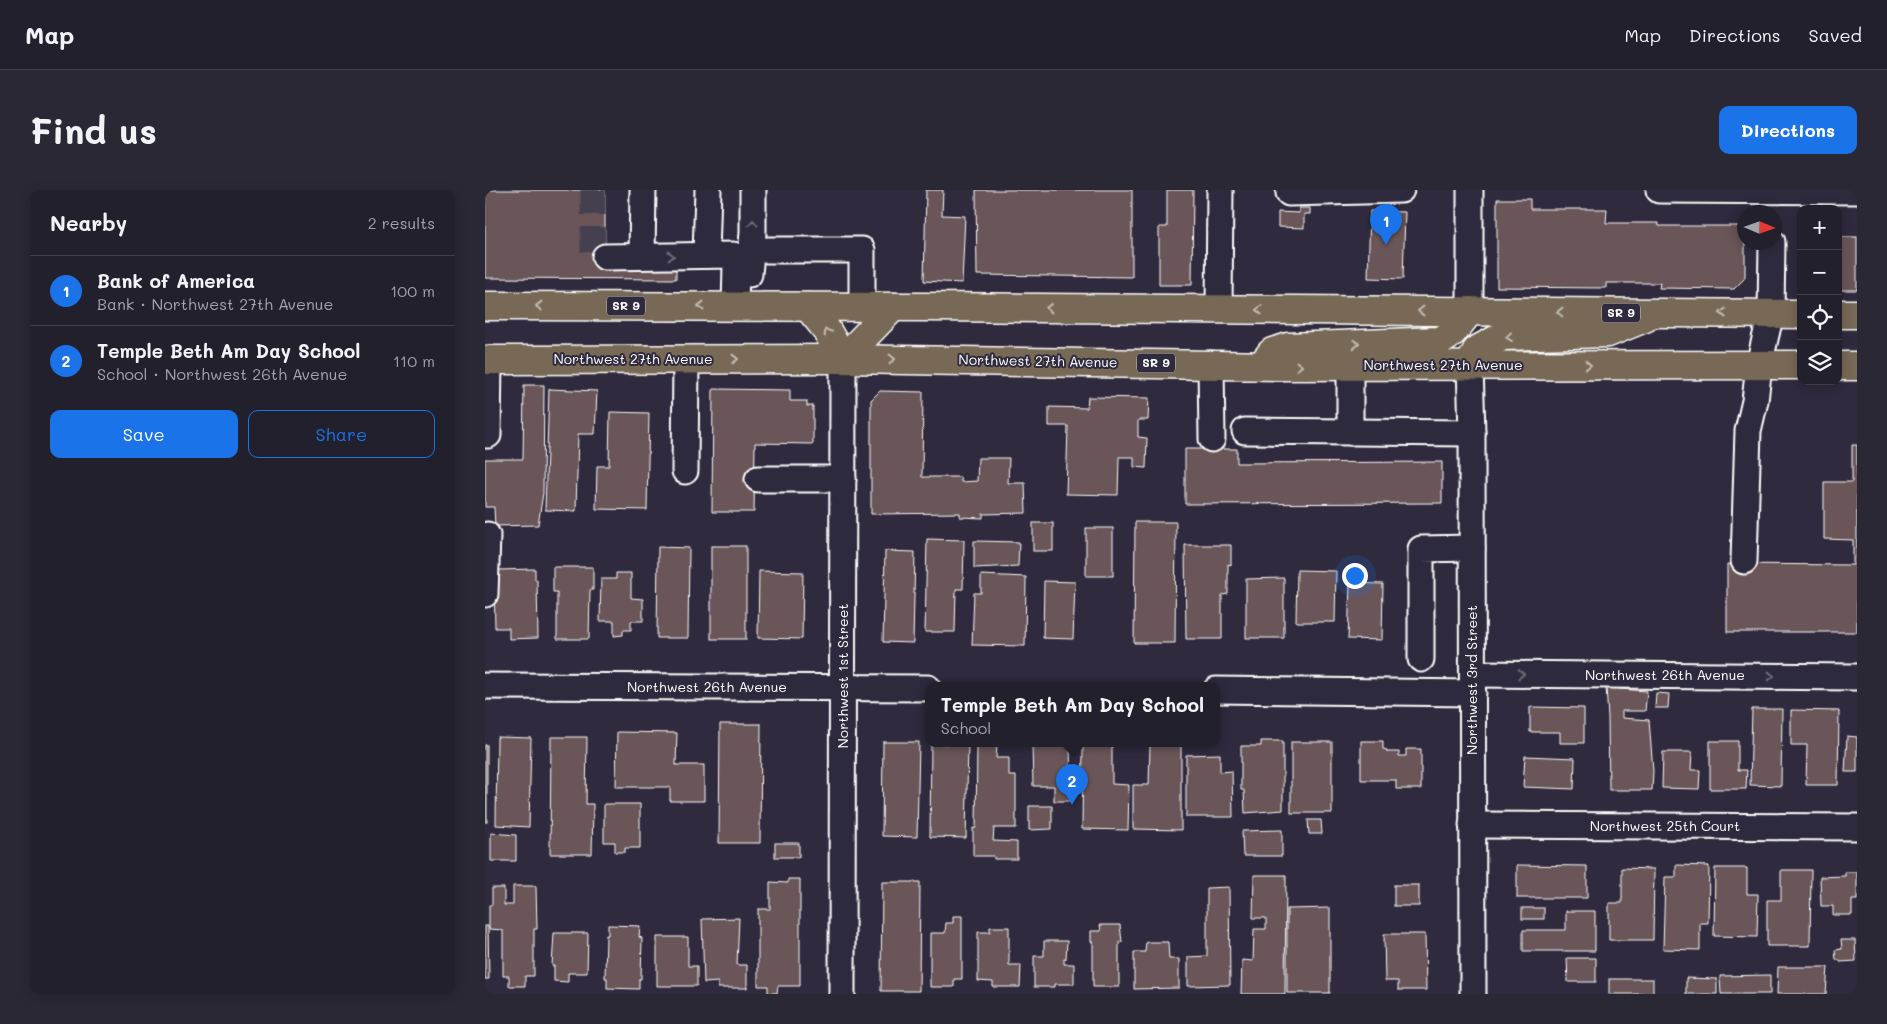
<!DOCTYPE html>
<meta charset="utf-8">
<style>
body{margin:0;font-family:Mali,sans-serif;background:#2b2836;color:#f1f3f6}
.controls{position:absolute;right:15px;top:15px;display:grid;overflow:hidden;border-radius:10px;box-shadow:0 2px 12px #0003}
.controls button{width:45px;height:45px;display:grid;place-items:center;padding:0;border:0;border-bottom:1px solid #403e4a;background:#23202e;color:#f1f3f6;font:25px sans-serif}
.compass{position:absolute;left:1252px;top:15px;width:45px;height:45px;border-radius:50%;background:#23202e;box-shadow:0 2px 12px #0003;rotate:92deg}
.you{position:absolute;left:869px;top:385px;width:18px;height:18px;margin:-12px;border:4px solid #fff;border-radius:50%;background:#1a73e8;box-shadow:0 0 0 8px #1a73e833}
.badge{display:grid;place-items:center;width:32px;height:32px;border-radius:50%;background:#1a73e8;color:#fff;font-size:16px;font-weight:700}
.pin{position:absolute;translate:-50% -41px;filter:drop-shadow(0 1px 2px #0008)}
.pin::after{content:'';position:absolute;top:26px;width:18px;height:15px;background:inherit;clip-path:polygon(0 0,100% 0,50% 100%)}
.popup{position:absolute;left:440px;top:492px;width:295px;height:65px;box-sizing:border-box;display:grid;place-content:center;border-radius:10px;background:#23202e;filter:drop-shadow(0 1px 4px #0005);font-size:16px;white-space:nowrap;color:#a3a3aa}
.popup b{font-size:19px;color:#f1f3f6}
.popup::after{content:'';position:absolute;left:50%;top:100%;margin-left:-10px;border:10px solid transparent;border-top-color:#23202e}
.list{margin:0;padding:0;list-style:none}
h2{display:flex;justify-content:space-between;align-items:center;height:65px;margin:0;padding:0 20px;font-size:21px}
h2 small{font-size:16px;font-weight:400;color:#a3a3aa}
.list li{display:grid;grid-template-columns:32px 1fr auto;gap:15px;align-items:center;box-sizing:border-box;height:70px;padding:0 20px;border-top:1px solid #403e4a}
.list b{display:block;font-size:19px;white-space:nowrap}
.list p{margin:0;font-size:16px;white-space:nowrap;color:#a3a3aa}
.list em{font-size:16px;font-style:normal;color:#a3a3aa}
.actions{display:flex;gap:10px;padding:15px 20px}
.actions a{flex:1;padding:11px 0;border:1px solid #1a73e8;border-radius:10px;text-align:center;font-size:18px;color:#1a73e8}
.actions .main{background:#1a73e8;color:#fff}
.icon{flex:none;width:28px;height:28px;fill:none;stroke:currentColor;stroke-width:2;stroke-linecap:round;stroke-linejoin:round}
.map{position:relative;flex:none;width:1372px;height:804px;overflow:hidden;border-radius:10px}
header{display:flex;align-items:center;gap:30px;box-sizing:border-box;height:70px;padding:0 25px;background:#23202e;border-bottom:1px solid #403e4a}
header strong{font-size:24px}
nav{display:flex;gap:28px;margin-inline-start:auto;font-size:18px}
.intro{display:flex;align-items:center;justify-content:space-between;box-sizing:border-box;height:120px;padding:0 30px}
h1{margin:0;font-size:35px}
.button{padding:12px 22px;border-radius:10px;background:#1a73e8;color:#fff;font-size:18px;font-weight:700}
main{display:flex;gap:30px;padding:0 30px}
aside{flex:1;background:#23202e;border-radius:10px;box-shadow:0 2px 12px #0003}
.map>svg:first-child{display:block}
</style>
<header>
<strong>Map</strong>
<nav><a>Map</a><a>Directions</a><a>Saved</a></nav>
</header>
<div class="intro"><h1>Find us</h1><a class="button">Directions</a></div>
<main>
<aside>
<h2>Nearby<small>2 results</small></h2>
<ul class="list">
<li><span class="badge">1</span><div><b>Bank of America</b><p>Bank · Northwest 27th Avenue</p></div><em>100 m</em></li>
<li><span class="badge">2</span><div><b>Temple Beth Am Day School</b><p>School · Northwest 26th Avenue</p></div><em>110 m</em></li>
</ul>
<div class="actions"><a class="main">Save</a><a>Share</a></div>
</aside>
<div class="map">
<svg width="1372" height="804" viewBox="0 0 1372 804">
<rect width="100%" height="100%" fill="#2f2a3d"/>
<filter id="ink" filterUnits="userSpaceOnUse"><feTurbulence type="fractalNoise" baseFrequency=".02" numOctaves="2"/><feDisplacementMap in="SourceGraphic" scale="10" xChannelSelector="R" yChannelSelector="G"/><feConvolveMatrix kernelMatrix="1 2 1 2 8 2 1 2 1" color-interpolation-filters="sRGB"/></filter>
<g filter="url(#ink)">
<!-- building -->
<g fill="#6a5558" stroke="#fff">
<polygon points="0,0 120,0 120,73 191,73 191,89 0,88"/>
<polygon points="441,0 458,0 457,25 480,26 477,93 439,91"/>
<polygon points="491,0 647,0 647,87 492,85"/>
<polygon points="682,0 708,0 707,95 674,95 674,37 682,37"/>
<polygon points="1012,9 1045,9 1045,19 1122,19 1121,33 1173,33 1174,36 1260,36 1260,88 1249,99 1174,98 1175,93 1121,93 1121,98 1012,97"/>
<polygon points="814,18 825,18 825,24 819,24 819,38 793,37 793,22 814,23"/>
<polygon points="885,21 920,22 918,89 883,88"/>
<rect x="1315" y="47" width="1" height="52"/>
<rect x="1353" y="47" width="19" height="53"/>
<polygon points="39,195 59,195 58,303 53,335 10,336 9,317 0,317 0,269 38,269"/>
<polygon points="64,199 112,201 110,244 93,244 91,321 60,320"/>
<polygon points="228,199 305,200 305,211 322,211 322,216 328,216 328,254 270,253 269,322 227,322"/>
<polygon points="395,201 438,202 437,287 475,287 476,292 492,291 493,268 524,268 523,293 540,293 541,323 498,324 498,328 475,327 475,323 386,324 386,210"/>
<polygon points="603,207 664,208 663,230 653,230 653,247 662,248 661,278 649,277 649,267 634,267 633,305 581,304 583,236 564,236 564,217 602,218"/>
<polygon points="125,222 164,223 162,320 111,319 112,276 124,276"/>
<polygon points="1367,255 1372,255 1372,442 1242,442 1242,374 1368,375 1368,350 1339,349 1339,292 1367,292"/>
<polygon points="700,259 752,259 752,273 957,272 957,313 700,314"/>
<polygon points="650,332 691,332 690,453 649,453"/>
<rect x="548" y="333" width="20" height="28"/>
<rect x="601" y="338" width="27" height="48"/>
<polygon points="442,349 479,350 478,399 471,399 470,442 440,442"/>
<polygon points="489,351 534,352 533,376 489,378"/>
<polygon points="700,355 746,355 746,375 743,374 743,404 737,405 737,449 701,449"/>
<rect x="226" y="356" width="35" height="93"/>
<polygon points="173,357 204,358 203,448 172,448"/>
<polygon points="400,361 430,362 428,453 398,452"/>
<polygon points="68,377 108,377 108,400 105,400 104,449 72,449 72,402 68,402"/>
<polygon points="50,379 50,390 52,390 53,448 24,449 24,438 10,438 9,390 13,390 13,380"/>
<polygon points="812,380 851,381 850,432 811,432"/>
<polygon points="274,381 318,382 317,449 273,448"/>
<polygon points="131,383 146,383 146,408 158,409 158,431 146,431 146,440 138,440 138,445 129,446 129,431 115,431 116,389 131,389"/>
<polygon points="496,385 541,387 540,456 487,455 489,403 496,403"/>
<polygon points="799,388 799,448 761,448 761,389"/>
<polygon points="559,391 590,392 588,449 558,448"/>
<polygon points="865,393 898,394 897,450 863,449"/>
<polygon points="1121,497 1135,497 1134,499 1162,501 1160,521 1137,521 1137,528 1164,530 1168,581 1167,600 1124,600 1123,527"/>
<polygon points="1171,503 1184,504 1183,518 1170,518"/>
<polygon points="1045,517 1099,518 1099,553 1075,553 1075,542 1045,542"/>
<polygon points="1267,519 1297,519 1296,596 1265,595"/>
<polygon points="1306,520 1354,521 1353,595 1321,595 1322,555 1306,555"/>
<polygon points="235,534 276,534 275,653 234,653"/>
<polygon points="132,542 192,543 191,575 219,575 219,611 185,611 185,597 131,597"/>
<polygon points="1362,546 1372,547 1372,582 1360,582"/>
<polygon points="12,547 46,548 44,637 11,635"/>
<polygon points="66,547 102,547 101,614 108,614 107,664 65,664"/>
<polygon points="776,551 798,551 798,620 760,623 759,600 756,600 756,556 776,556"/>
<polygon points="876,551 898,551 898,559 902,560 902,562 914,562 914,566 921,566 921,559 936,559 936,599 911,599 911,590 876,590"/>
<polygon points="1225,551 1253,551 1253,580 1262,580 1261,599 1225,599"/>
<polygon points="398,552 434,552 432,647 397,646"/>
<rect x="806" y="552" width="41" height="71"/>
<polygon points="446,554 483,554 481,648 445,647"/>
<polygon points="547,554 585,554 586,611 569,611 569,596 548,596"/>
<rect x="0" y="555" width="2" height="77"/>
<polygon points="492,555 512,555 511,568 524,568 524,586 531,586 531,638 509,638 508,651 532,652 532,669 509,669 509,666 488,666 488,638 491,638"/>
<polygon points="665,555 696,555 696,640 648,639 648,595 664,595"/>
<polygon points="598,556 627,556 627,594 644,595 643,640 597,639"/>
<polygon points="1178,562 1207,562 1206,580 1215,580 1214,599 1177,598"/>
<polygon points="735,564 735,582 747,581 748,627 701,627 701,565"/>
<polygon points="1040,566 1090,568 1089,599 1038,597"/>
<polygon points="119,614 155,614 155,658 140,658 140,662 130,662 130,652 119,652"/>
<polygon points="544,616 567,616 567,639 544,640"/>
<polygon points="823,630 836,630 837,644 824,644"/>
<polygon points="797,640 797,666 758,666 757,641"/>
<polygon points="6,643 31,645 31,671 6,671"/>
<rect x="290" y="653" width="24" height="14"/>
<polygon points="1032,675 1102,676 1102,708 1032,708"/>
<polygon points="1191,675 1224,676 1223,733 1215,733 1215,760 1178,759 1180,687 1191,687"/>
<polygon points="1137,678 1169,679 1168,750 1124,750 1124,713 1137,713"/>
<polygon points="1230,678 1262,678 1262,704 1273,704 1272,747 1229,746"/>
<polygon points="1296,680 1326,680 1325,756 1282,756 1282,710 1296,710"/>
<polygon points="1360,682 1372,682 1372,710 1367,710 1367,725 1348,725 1348,716 1336,716 1335,687 1360,686"/>
<polygon points="769,685 801,685 800,804 756,804 757,770 768,771 769,739 781,739 781,728 768,728"/>
<polygon points="303,689 315,689 315,796 293,796 292,803 283,803 283,796 273,796 273,719 285,719 285,692 303,693"/>
<polygon points="397,692 435,692 434,801 396,801"/>
<rect x="909" y="695" width="25" height="21"/>
<polygon points="28,696 51,696 52,739 49,739 49,786 40,786 40,796 24,796 24,786 18,786 18,740 4,739 4,715 7,715 7,698 19,698 19,715 28,715"/>
<polygon points="744,697 745,795 703,796 703,767 722,766 722,698"/>
<polygon points="845,718 845,803 802,803 802,719"/>
<rect x="1037" y="718" width="22" height="11"/>
<polygon points="1081,721 1110,721 1110,761 1038,761 1038,740 1081,740"/>
<polygon points="468,726 477,726 477,789 469,789 469,797 445,797 445,743 460,743 461,733 468,733"/>
<polygon points="254,728 252,775 262,775 262,798 233,798 233,792 219,793 217,729"/>
<polygon points="123,735 155,736 154,747 157,748 156,789 154,789 154,799 122,798 122,788 120,788 121,745 123,745"/>
<polygon points="615,735 635,735 637,752 634,752 634,797 608,797 608,752 606,752 606,741 616,741"/>
<polygon points="0,736 3,736 4,789 0,789"/>
<polygon points="505,737 524,737 524,775 536,775 535,797 508,797 508,792 493,791 493,742 505,742"/>
<polygon points="69,743 103,743 102,783 83,783 83,792 69,791 69,776 67,776"/>
<polygon points="899,744 940,744 941,800 913,800 913,791 900,791"/>
<polygon points="172,747 203,747 203,776 212,776 212,796 172,796"/>
<polygon points="1356,750 1370,750 1371,771 1355,772 1355,770 1351,770 1350,760 1357,759"/>
<polygon points="559,751 582,751 581,769 579,769 579,774 589,774 589,794 570,794 570,797 549,797 549,766 559,766"/>
<polygon points="661,752 683,752 684,769 694,769 694,798 649,799 649,762 660,762"/>
<polygon points="1082,768 1111,768 1111,792 1083,792"/>
<polygon points="1293,777 1343,777 1341,804 1292,804"/>
<polygon points="1285,785 1285,804 1236,804 1235,786"/>
<polygon points="1201,788 1232,789 1232,804 1201,804"/>
<rect x="1124" y="789" width="44" height="15"/>
</g>
<g fill="none" stroke-linecap="round" stroke-linejoin="round">
<!-- minor-tunnel -->
<polyline stroke="#443f50" stroke-width="25" stroke-dasharray="25 12" stroke-linecap="butt" points="108,0 108,67 120,67"/>
<!-- minor casing -->
<g stroke="#fff" stroke-width="29">
<g id="minor">
<polyline points="1174,0 1372,1"/>
<polyline points="804,3 916,0"/>
<polyline points="282,60 377,60 377,109"/>
<polyline points="221,65 223,0"/>
<polyline points="157,66 158,0"/>
<polyline points="120,67 248,65 251,74 250,117"/>
<polyline points="264,84 268,43 268,0"/>
<polyline points="734,119 735,0"/>
<polyline points="985,121 985,0"/>
<polyline points="726,174 727,249"/>
<polyline points="985,175 987,243 988,804"/>
<polyline points="760,241 987,243"/>
<polyline points="865,242 865,176"/>
<polyline points="0,245 3,245 4,169"/>
<polyline points="200,281 201,169"/>
<polyline points="273,289 358,289"/>
<polyline points="1259,371 1263,241 1270,211 1274,175 1286,123 1287,52"/>
<polyline points="0,404 2,345"/>
<polyline points="936,469 936,359 987,358"/>
<polyline points="988,484 1372,487"/>
<polyline points="0,496 443,498"/>
<polyline points="731,500 988,503"/>
<polyline points="987,635 1372,637"/>
<polyline points="357,804 358,169"/>
</g>
</g>
<!-- highway casing -->
<g stroke="#fff" stroke-width="31">
<g id="highway">
<polyline points="0,116 439,117 1316,124"/>
<polyline points="323,117 341,139 358,169"/>
<polyline points="1353,124 1372,124"/>
<polyline points="358,169 408,117"/>
<polyline points="0,170 358,169 794,176 1316,175"/>
<path d="M777,175L787,162L803,157L954,151C967,147 976,131 985,121"/>
<polyline points="985,175 992,160 1018,146 1123,143 1160,128"/>
<polyline points="1353,176 1372,176"/>
</g>
</g>
<!-- minor -->
<use href="#minor" stroke="#2f2a3d" stroke-width="25"/>
<!-- highway -->
<use href="#highway" stroke="#776954" stroke-width="28"/>
</g>
<!-- one-way arrows -->
<defs><path id="oneway-chevron" d="M-2-3.5L2.5 0L-2 3.5" fill="none" stroke-width="1.6" stroke-linecap="round" stroke-linejoin="round" transform="scale(1.25)"/></defs>
<g stroke="#6d6a77">
<use href="#oneway-chevron" transform="translate(268 33) rotate(-90)"/>
<use href="#oneway-chevron" transform="translate(186 66) rotate(-1)"/>
<use href="#oneway-chevron" transform="translate(1036 484) rotate(1)"/>
<use href="#oneway-chevron" transform="translate(1286 486)"/>
</g>
<g stroke="#c2bcb2">
<use href="#oneway-chevron" transform="translate(54 116) rotate(-180)"/>
<use href="#oneway-chevron" transform="translate(216 116) rotate(-180)"/>
<use href="#oneway-chevron" transform="translate(564 118) rotate(-180)"/>
<use href="#oneway-chevron" transform="translate(774 120) rotate(-180)"/>
<use href="#oneway-chevron" transform="translate(936 121) rotate(-180)"/>
<use href="#oneway-chevron" transform="translate(1075 122) rotate(-179)"/>
<use href="#oneway-chevron" transform="translate(1238 123) rotate(-180)"/>
<use href="#oneway-chevron" transform="translate(342 142) rotate(-123)"/>
<use href="#oneway-chevron" transform="translate(1024 147) rotate(174)"/>
<use href="#oneway-chevron" transform="translate(871 154) rotate(-2)"/>
<use href="#oneway-chevron" transform="translate(250 169)"/>
<use href="#oneway-chevron" transform="translate(407 169) rotate(1)"/>
<use href="#oneway-chevron" transform="translate(1103 175)"/>
<use href="#oneway-chevron" transform="translate(814 176)"/>
</g>
</g>
<g text-anchor="middle" stroke-width="4" stroke-linejoin="round" paint-order="stroke">
<!-- shield labels -->
<g fill="#2f2a3d" stroke="#c1bfc5" stroke-width="1">
<rect x="122" y="106.5" width="38" height="19" rx="4"/>
<rect x="1117" y="113.5" width="38" height="19" rx="4"/>
<rect x="652" y="163.5" width="38" height="19" rx="4"/>
</g>
<g font-size="12" font-weight="bold" fill="#fff">
<text x="141" y="120">SR 9</text>
<text x="1136" y="127">SR 9</text>
<text x="671" y="177">SR 9</text>
</g>
<!-- street labels -->
<g font-size="14" fill="#fff" stroke="#2f2a3d">
<text x="148" y="174">Northwest 27th Avenue</text>
<text transform="translate(553 171) rotate(1)" y="5">Northwest 27th Avenue</text>
<text x="958" y="180">Northwest 27th Avenue</text>
<text x="1180" y="490">Northwest 26th Avenue</text>
<text transform="translate(358 486) rotate(-90)" y="5">Northwest 1st Street</text>
<text transform="translate(987 490) rotate(-90)" y="5">Northwest 3rd Street</text>
<text x="222" y="502">Northwest 26th Avenue</text>
<text x="1180" y="641">Northwest 25th Court</text>
</g>
</g>
</svg>
<div class="controls">
<button>+</button>
<button>−</button>
<button><svg class="icon" aria-label="locate" viewBox="0 0 24 24"><circle cx="12" cy="12" r="6"/><path d="M12 2v4M12 18v4M2 12h4M18 12h4"/></svg></button>
<button><svg class="icon" aria-label="layers" viewBox="0 0 24 24"><path d="M12 4l9 5-9 5-9-5zM3 14l9 5 9-5"/></svg></button>
</div>
<svg class="compass" viewBox="-18 -18 36 36"><path d="M0-13l5 13h-10z" fill="#e53935"/><path d="M0 13l5-13h-10z" fill="#a3a3aa"/></svg>
<div class="you"></div>
<div class="pin badge" style="left:901px;top:55px">1</div>
<div class="pin badge" style="left:587px;top:615px">2</div>
<div class="popup"><b>Temple Beth Am Day School</b>School</div>
</div>
</main>
